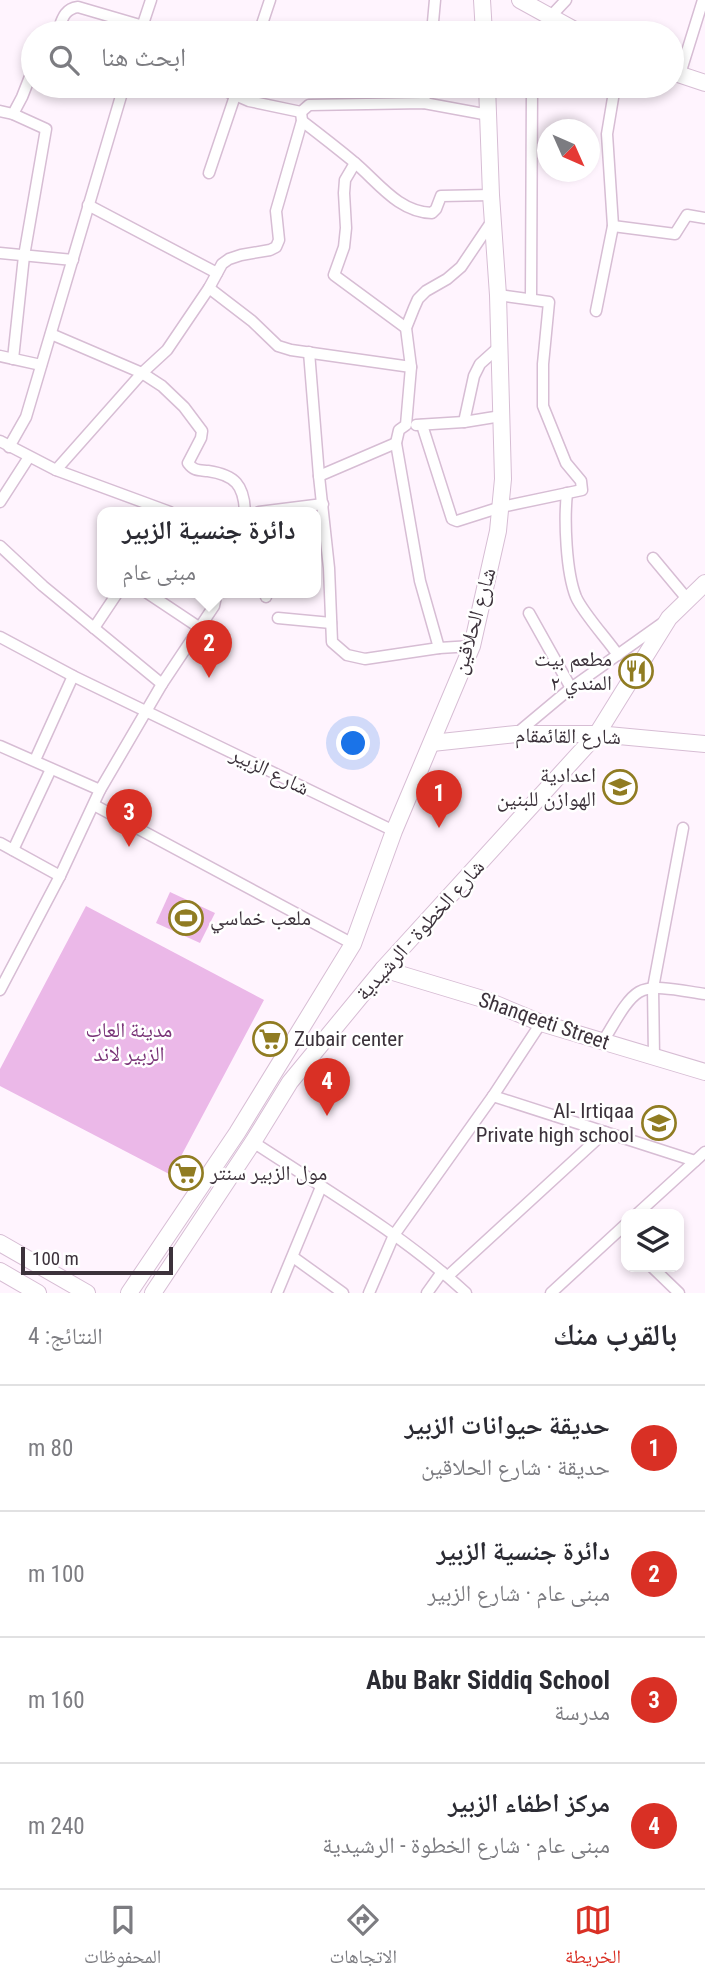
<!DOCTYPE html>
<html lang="ar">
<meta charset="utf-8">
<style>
body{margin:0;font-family:"Roboto Condensed","Noto Naskh Arabic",sans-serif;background:#f2f2f3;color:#2b2b33;direction:rtl}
.controls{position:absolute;right:21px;bottom:21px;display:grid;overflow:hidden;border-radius:14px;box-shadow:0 4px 10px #0003}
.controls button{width:63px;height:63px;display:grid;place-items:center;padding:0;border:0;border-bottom:2px solid #e1e1e2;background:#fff;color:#2b2b33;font:35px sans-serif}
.compass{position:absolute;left:537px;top:119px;width:63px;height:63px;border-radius:50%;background:#fff;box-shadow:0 4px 10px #0003;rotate:135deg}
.scale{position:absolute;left:21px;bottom:18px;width:152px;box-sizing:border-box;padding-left:7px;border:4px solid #3c323b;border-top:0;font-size:19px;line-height:24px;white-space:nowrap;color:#3c323b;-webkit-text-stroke:5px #fff;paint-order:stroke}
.you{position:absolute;left:354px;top:744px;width:24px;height:24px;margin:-18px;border:5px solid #fff;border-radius:50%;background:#1a73e8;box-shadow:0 0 0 10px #1a73e833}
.badge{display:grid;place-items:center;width:46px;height:46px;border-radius:50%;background:#d93025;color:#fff;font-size:23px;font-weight:700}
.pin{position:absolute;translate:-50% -58px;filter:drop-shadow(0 2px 4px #0008)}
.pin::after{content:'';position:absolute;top:37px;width:24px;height:21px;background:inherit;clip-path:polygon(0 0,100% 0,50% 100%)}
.popup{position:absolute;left:97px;top:507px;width:224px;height:91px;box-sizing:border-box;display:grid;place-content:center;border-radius:14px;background:#fff;filter:drop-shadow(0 2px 5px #0005);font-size:23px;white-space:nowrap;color:#7c7c81}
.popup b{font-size:26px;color:#2b2b33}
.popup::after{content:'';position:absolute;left:50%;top:100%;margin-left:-14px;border:14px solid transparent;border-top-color:#fff}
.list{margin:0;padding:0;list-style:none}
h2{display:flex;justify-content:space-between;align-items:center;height:91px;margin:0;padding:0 28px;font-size:30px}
h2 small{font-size:23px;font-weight:400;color:#7c7c81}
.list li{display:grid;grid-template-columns:46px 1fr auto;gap:21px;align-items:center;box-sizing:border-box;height:126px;padding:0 28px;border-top:2px solid #e1e1e2}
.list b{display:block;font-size:26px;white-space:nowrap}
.list p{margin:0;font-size:23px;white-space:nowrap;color:#7c7c81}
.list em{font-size:23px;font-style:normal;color:#7c7c81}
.icon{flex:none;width:38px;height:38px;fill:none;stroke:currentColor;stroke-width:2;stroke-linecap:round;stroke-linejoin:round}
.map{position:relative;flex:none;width:705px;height:1293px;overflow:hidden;direction:ltr}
.search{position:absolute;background:#fff;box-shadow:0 4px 10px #0003;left:21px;right:21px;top:21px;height:77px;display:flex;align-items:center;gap:18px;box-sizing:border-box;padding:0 24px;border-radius:38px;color:#7c7c81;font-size:26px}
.sheet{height:595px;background:#fff}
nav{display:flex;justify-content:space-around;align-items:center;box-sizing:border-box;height:98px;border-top:2px solid #e1e1e2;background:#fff;font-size:19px;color:#7c7c81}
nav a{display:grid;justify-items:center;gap:4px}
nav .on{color:#d93025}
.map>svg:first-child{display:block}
</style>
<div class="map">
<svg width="705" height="1293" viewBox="0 0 705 1293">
<rect width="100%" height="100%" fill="#fff4fe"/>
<!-- green -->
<g fill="#ebb8e8">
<polygon points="170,892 215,913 200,943 156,923"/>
<polygon points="86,906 264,1000 171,1175 0,1086 0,1069"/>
</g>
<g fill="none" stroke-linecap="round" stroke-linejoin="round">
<!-- street casing -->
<g stroke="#d7bdd4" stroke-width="13">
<g id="street">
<path d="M57,33C62,21 63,9 78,7L143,26"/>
<polyline points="140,33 151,0"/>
<polyline points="259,33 270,0"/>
<polyline points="432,33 435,0"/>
<polyline points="541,33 550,17 566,0"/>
<polyline points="680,74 703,0"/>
<polyline points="214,86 249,101 301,112 309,105 424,103 489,115"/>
<polyline points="424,103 426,86"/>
<polyline points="0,111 13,114 22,97 33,69"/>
<path d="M302,121C319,134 337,148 354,162C378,182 398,212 432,213L436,209L441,196L491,195"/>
<polyline points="355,163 345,180 344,193 346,228 344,247 334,275 406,328"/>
<polyline points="209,173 235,96 241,86"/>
<polyline points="88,205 217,273"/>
<polyline points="613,226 675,234 687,215 705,218"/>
<polyline points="0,253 73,260"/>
<polyline points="209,288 252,321 278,346 291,350 411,367"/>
<polyline points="531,298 532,86"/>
<polyline points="596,311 613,226 607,134 615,86"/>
<path d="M51,334L142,373L162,386L184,407L202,431L201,438L188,463C194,471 198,470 208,471C235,475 244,485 245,512"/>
<polyline points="309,352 319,476 329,568 332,642 347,655 365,659 439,648 472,646"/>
<polyline points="0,356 41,365"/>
<polyline points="13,359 24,256 46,129 13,114"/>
<polyline points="464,422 474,376 480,364 500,346"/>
<polyline points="416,425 464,422 501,416"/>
<polyline points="422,425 452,519 457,521 501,507 582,490 581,481 566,463 543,406 543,364 549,302 498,295"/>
<polyline points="0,441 56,470 170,512"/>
<polyline points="9,447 26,417 124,86"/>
<polyline points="56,470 142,373 167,350 209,288 222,264 229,259 241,255 270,250 276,247 279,240 276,211 302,121 301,112"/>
<polyline points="319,476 396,443"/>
<path d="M567,493C564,520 566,572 576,597C583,613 607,639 618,655"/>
<polyline points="0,502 29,457"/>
<polyline points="259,512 323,504"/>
<polyline points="0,546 43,586 162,684"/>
<polyline points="653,558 688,600"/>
<polyline points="146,592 200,628"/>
<polyline points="266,592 266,597"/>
<polyline points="529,613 571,688"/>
<polyline points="278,618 331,623"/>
<polyline points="94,628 118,592"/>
<polyline points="0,637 73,676 394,831"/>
<polyline points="439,648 420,581 396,443 399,430 406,425 411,367 406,328 414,308 418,299 426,291 447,279 461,267 492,221"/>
<polyline points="516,734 571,688 661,624"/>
<polyline points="0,746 100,790"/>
<polyline points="35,760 73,676"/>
<polyline points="94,805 353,944"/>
<polyline points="0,843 60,876"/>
<polyline points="13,850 51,769"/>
<polyline points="0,990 60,876 100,790 162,684 214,606 217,592"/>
<path d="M603,1041C612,1028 625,1000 639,992C655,983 687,992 705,994"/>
<polyline points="654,1056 653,988 683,828"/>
<polyline points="493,1096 695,1161"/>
<path d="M253,1142C326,1190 402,1234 466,1293"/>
<polyline points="637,1214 705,1152"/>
<polyline points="293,1257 343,1293"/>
<polyline points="652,1267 679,1293"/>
<polyline points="448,1276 605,1132"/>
<polyline points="277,1293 321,1187"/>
<polyline points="369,1293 394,1235 493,1096 541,1023"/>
<polyline points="427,1293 442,1272"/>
<polyline points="551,1293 626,1224"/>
</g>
</g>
<!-- secondary casing -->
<g stroke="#d7bdd4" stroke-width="18">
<g id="secondary">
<polyline points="482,0 484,33"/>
<polyline points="520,0 580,33"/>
<polyline points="672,72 705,83"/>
<polyline points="432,743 516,734 597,734 705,744"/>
<polyline points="383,969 486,1000 541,1023 705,1072"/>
<polyline points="0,1243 87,1293"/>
<polyline points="0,1271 38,1293"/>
<polyline points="129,1293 237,1133 353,944 394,831 472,646 498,531 503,479 498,295 491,195 487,86"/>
<polyline points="153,1293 253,1142 290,1082 383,969 597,734 669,618 705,583"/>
</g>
</g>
<!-- street -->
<use href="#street" stroke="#fff" stroke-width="10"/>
<!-- secondary -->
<use href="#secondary" stroke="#fff" stroke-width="16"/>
</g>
<!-- icons -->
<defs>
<g id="restaurant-ring" transform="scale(1.75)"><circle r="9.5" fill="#fff" stroke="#907c22" stroke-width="1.5"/><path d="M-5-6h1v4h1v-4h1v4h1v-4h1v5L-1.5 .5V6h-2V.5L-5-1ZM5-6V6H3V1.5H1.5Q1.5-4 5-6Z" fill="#907c22"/></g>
<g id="school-ring" transform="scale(1.75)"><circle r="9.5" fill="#fff" stroke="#907c22" stroke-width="1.5"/><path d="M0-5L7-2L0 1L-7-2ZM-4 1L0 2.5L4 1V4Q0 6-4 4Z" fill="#907c22"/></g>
<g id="stadium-ring" transform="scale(1.75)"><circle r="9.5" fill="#fff" stroke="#907c22" stroke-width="1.5"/><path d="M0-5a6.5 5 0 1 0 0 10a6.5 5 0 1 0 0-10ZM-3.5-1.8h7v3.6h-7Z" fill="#907c22"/></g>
<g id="supermarket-ring" transform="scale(1.75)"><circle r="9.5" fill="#fff" stroke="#907c22" stroke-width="1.5"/><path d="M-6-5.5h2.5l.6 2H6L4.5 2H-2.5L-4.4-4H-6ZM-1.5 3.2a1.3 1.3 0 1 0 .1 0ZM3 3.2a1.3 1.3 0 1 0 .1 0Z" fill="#907c22"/></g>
</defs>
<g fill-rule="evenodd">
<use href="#restaurant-ring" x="636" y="671"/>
<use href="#school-ring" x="620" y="787"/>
<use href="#stadium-ring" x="186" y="918"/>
<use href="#supermarket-ring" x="270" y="1039"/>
<use href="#school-ring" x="659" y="1123"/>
<use href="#supermarket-ring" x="186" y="1173"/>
</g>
<g text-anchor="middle" stroke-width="5" stroke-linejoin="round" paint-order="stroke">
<!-- street labels -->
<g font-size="21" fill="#3c323b" stroke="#fff">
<text transform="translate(474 621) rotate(-74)" y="7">شارع الحلاقين</text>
<text transform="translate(568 736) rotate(1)" y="7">شارع القائمقام</text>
<text transform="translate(270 771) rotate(26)" y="7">شارع الزبير</text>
<text transform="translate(420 930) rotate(-48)" y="7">شارع الخطوة - الرشيدية</text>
<text transform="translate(544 1021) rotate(19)" y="7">Shanqeeti Street</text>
</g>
<!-- poi labels -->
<g font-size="21" fill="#3c323b" stroke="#fff" text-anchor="end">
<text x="612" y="666">مطعم بيت<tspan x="612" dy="24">المندي ٢</tspan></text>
<text x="596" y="782">اعدادية<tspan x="596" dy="24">الهوازن للبنين</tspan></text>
<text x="210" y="925" text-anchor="start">ملعب خماسي</text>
<text x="294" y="1046" text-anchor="start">Zubair center</text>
<text x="634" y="1118">Al- Irtiqaa<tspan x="634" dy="24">Private high school</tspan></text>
<text x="210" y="1180" text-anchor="start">مول الزبير سنتر</text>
</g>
<!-- park labels -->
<g font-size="21" fill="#793377" stroke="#fff">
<text x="129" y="1037">مدينة العاب<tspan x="129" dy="24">الزبير لاند</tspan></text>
</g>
</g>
</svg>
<div class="controls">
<button><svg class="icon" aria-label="layers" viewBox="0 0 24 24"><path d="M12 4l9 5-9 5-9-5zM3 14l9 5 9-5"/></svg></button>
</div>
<svg class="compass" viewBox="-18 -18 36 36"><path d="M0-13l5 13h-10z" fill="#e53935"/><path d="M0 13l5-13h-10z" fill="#7c7c81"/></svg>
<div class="scale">100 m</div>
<div class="you"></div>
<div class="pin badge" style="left:439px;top:828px">1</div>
<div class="pin badge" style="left:209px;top:678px">2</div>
<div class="popup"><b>دائرة جنسية الزبير</b>مبنى عام</div>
<div class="pin badge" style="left:129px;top:847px">3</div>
<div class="pin badge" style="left:327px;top:1116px">4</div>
<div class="search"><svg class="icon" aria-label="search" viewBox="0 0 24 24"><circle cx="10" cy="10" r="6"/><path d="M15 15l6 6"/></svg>ابحث هنا</div>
</div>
<section class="sheet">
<h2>بالقرب منك<small>النتائج: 4</small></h2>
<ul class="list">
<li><span class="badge">1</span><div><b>حديقة حيوانات الزبير</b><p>حديقة · شارع الحلاقين</p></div><em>80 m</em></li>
<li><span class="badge">2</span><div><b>دائرة جنسية الزبير</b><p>مبنى عام · شارع الزبير</p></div><em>100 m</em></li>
<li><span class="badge">3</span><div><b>Abu Bakr Siddiq School</b><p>مدرسة</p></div><em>160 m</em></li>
<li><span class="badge">4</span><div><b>مركز اطفاء الزبير</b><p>مبنى عام · شارع الخطوة - الرشيدية</p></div><em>240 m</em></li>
</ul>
</section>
<nav>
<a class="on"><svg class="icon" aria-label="map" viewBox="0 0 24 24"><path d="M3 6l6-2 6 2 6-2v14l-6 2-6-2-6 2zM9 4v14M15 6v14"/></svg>الخريطة</a>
<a><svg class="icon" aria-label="directions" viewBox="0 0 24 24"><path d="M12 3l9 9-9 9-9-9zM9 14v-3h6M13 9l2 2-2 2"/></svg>الاتجاهات</a>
<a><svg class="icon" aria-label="saved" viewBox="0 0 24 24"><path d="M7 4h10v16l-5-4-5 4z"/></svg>المحفوظات</a>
</nav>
